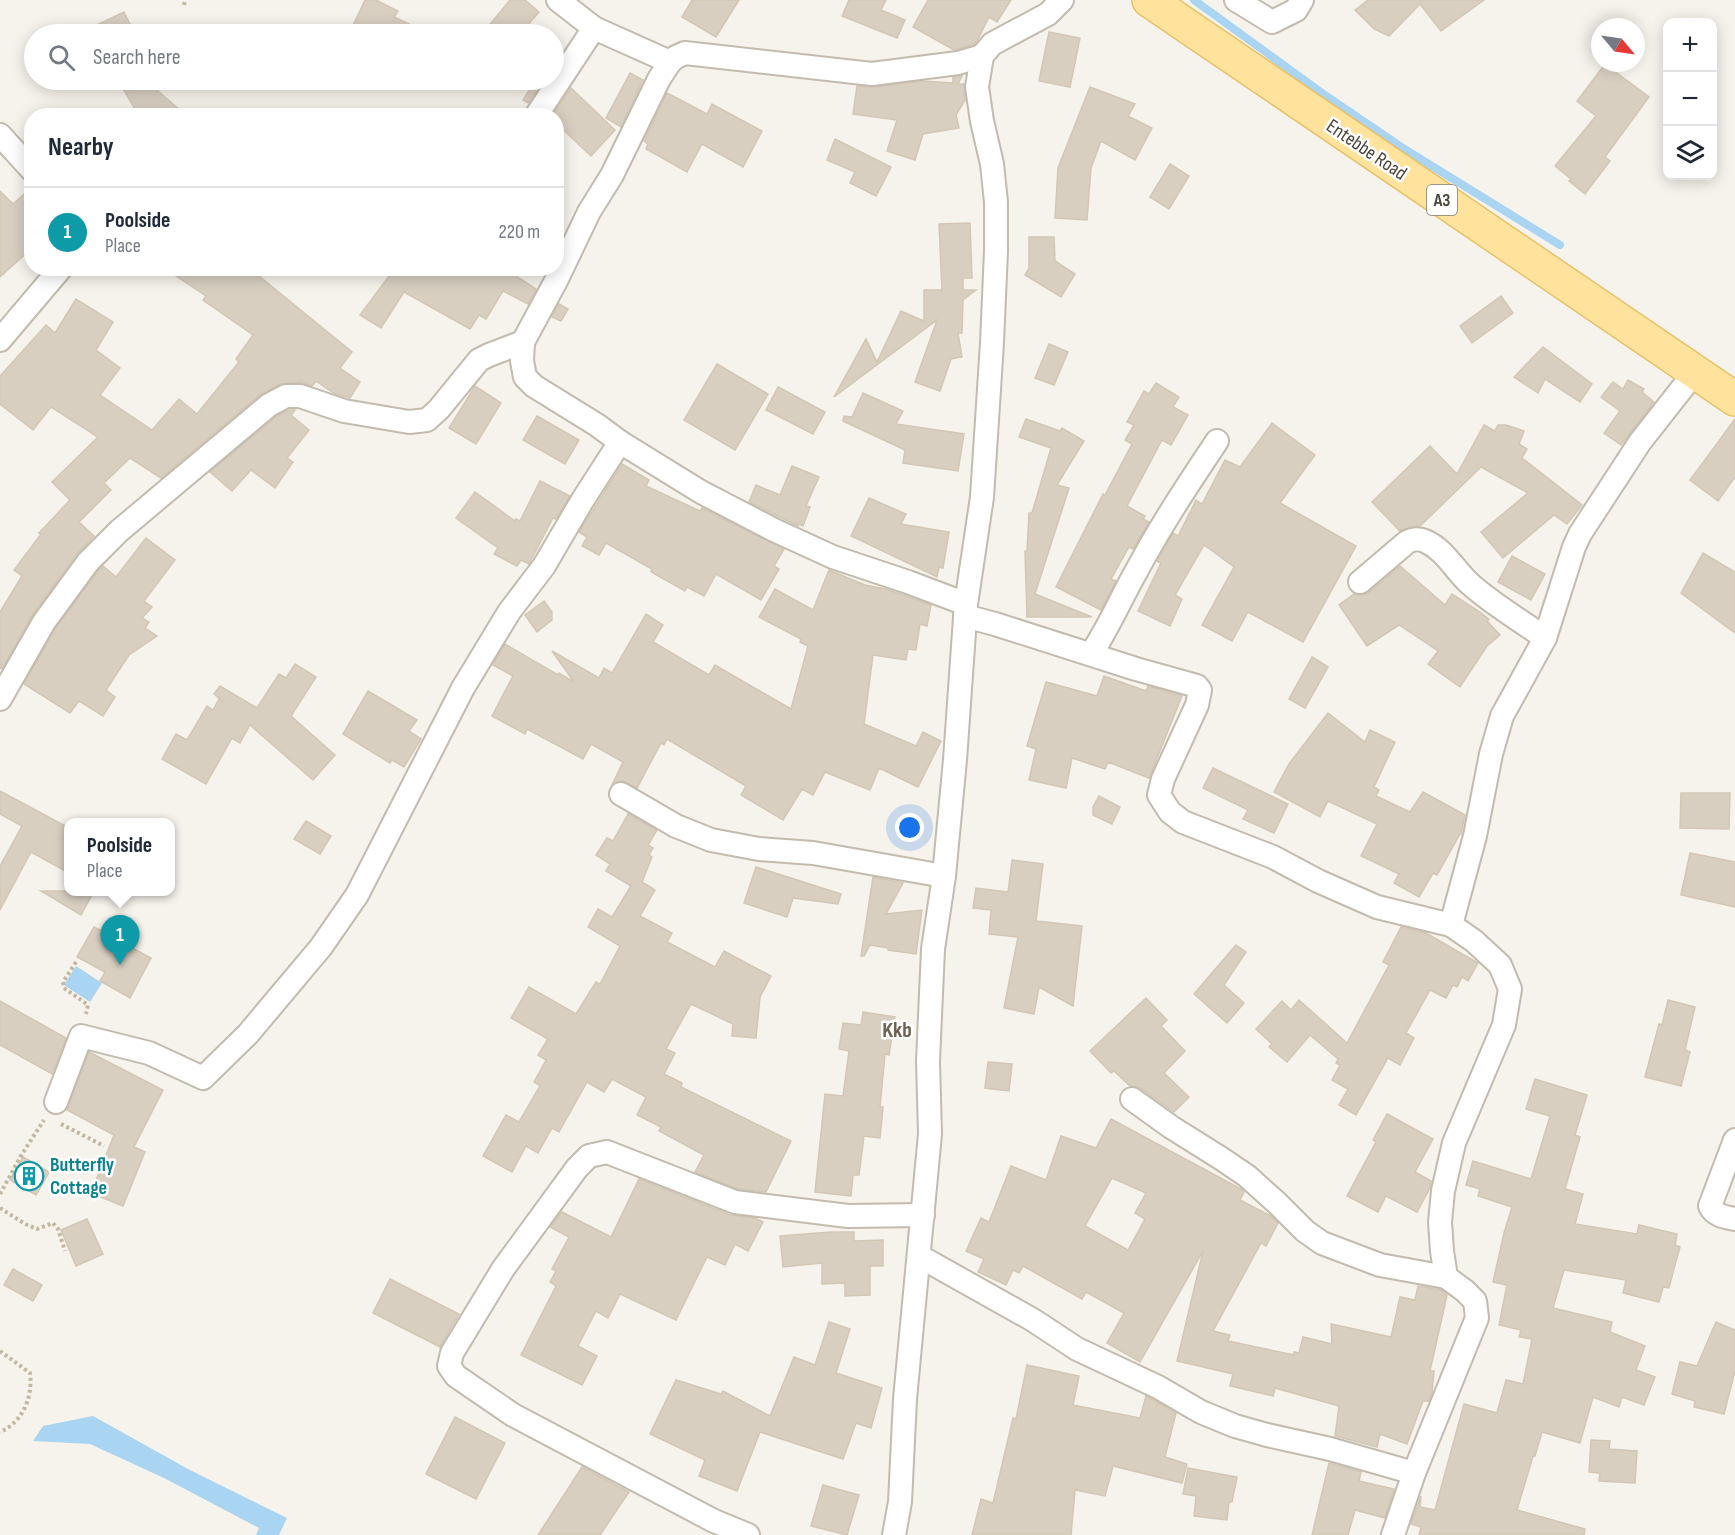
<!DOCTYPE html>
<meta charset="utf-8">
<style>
body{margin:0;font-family:"Sofia Sans Condensed",sans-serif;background:#f2f2f3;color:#1f2937}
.controls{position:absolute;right:18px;top:18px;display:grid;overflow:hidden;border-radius:12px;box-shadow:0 3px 15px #0003}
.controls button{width:54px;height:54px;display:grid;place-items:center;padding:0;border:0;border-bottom:2px solid #e0e1e3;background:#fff;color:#1f2937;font:30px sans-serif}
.compass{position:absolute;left:1591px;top:18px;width:54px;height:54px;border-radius:50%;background:#fff;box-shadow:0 3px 15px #0003;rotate:119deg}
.you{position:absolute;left:910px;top:828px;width:21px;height:21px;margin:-15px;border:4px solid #fff;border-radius:50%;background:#1a73e8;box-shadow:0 0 0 9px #1a73e833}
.badge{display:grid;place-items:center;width:39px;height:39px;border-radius:50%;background:#fc3f1d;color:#fff;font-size:20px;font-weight:700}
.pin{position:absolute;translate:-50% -50px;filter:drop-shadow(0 2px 3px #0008)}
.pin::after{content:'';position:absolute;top:32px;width:21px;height:18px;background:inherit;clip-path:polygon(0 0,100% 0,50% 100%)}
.popup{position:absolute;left:64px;top:818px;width:111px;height:78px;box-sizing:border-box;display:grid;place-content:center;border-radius:12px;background:#fff;filter:drop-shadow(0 2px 4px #0005);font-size:20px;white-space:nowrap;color:#747a83}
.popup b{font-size:22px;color:#1f2937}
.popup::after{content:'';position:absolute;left:50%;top:100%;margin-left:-12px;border:12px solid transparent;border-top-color:#fff}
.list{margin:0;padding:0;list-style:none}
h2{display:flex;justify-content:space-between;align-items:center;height:78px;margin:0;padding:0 24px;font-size:26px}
h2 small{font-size:20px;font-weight:400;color:#747a83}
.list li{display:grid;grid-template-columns:39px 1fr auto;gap:18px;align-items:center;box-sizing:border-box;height:90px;padding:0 24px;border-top:2px solid #e0e1e3}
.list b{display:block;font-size:22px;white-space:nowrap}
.list p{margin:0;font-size:20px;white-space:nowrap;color:#747a83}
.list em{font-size:20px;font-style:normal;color:#747a83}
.icon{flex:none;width:33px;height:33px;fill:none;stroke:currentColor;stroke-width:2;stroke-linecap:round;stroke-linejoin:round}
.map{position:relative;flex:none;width:1735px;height:1535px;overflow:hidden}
.search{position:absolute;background:#fff;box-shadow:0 3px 15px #0003;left:24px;top:24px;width:540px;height:66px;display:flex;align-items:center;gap:15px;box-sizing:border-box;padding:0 21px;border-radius:33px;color:#747a83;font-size:22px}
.panel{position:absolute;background:#fff;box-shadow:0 3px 15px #0003;left:24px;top:108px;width:540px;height:168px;border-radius:24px}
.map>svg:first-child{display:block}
</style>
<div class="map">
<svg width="1735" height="1535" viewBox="0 0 1735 1535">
<rect width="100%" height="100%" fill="#f6f3ec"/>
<!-- water -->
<g fill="#a9d4f2">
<polygon points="76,966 102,983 90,1002 64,985"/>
<polygon points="93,1416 188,1469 287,1518 279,1535 256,1535 259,1528 164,1478 90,1444 33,1441 43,1426"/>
</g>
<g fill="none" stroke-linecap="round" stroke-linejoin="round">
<!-- stream -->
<polyline stroke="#a9d4f2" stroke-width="8" points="1194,0 1322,93 1406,150 1560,245"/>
</g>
<!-- building -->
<g fill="#d8cfc1" stroke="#d3c7b4" stroke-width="1.5" fill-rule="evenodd">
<polygon points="365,0 376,0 398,11 394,17 430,34 349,34"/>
<polygon points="510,0 525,0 539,12 520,34 482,34"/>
<polygon points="692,0 739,0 716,37 682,17"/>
<polygon points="849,0 886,0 881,10 905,20 897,38 842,16"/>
<polygon points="928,0 1011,0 997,22 989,17 978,39 974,44 954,50 913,27"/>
<polygon points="1368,0 1484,0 1441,31 1420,4 1389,36 1374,29 1355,10"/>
<polygon points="124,12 135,34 78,34"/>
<polygon points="1049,32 1080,38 1070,87 1039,81"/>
<polygon points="1605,64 1649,97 1605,157 1610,161 1585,194 1569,181 1571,179 1555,166 1596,116 1577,101"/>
<polygon points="630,73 643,80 621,127 606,118"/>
<polygon points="962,76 958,84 964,84 965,100 956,115 959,128 923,134 915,160 887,151 897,120 853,114 857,86 874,87 922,81 953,83 953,77"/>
<polygon points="118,80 147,80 152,86 187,116 139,116"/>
<polygon points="536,80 544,80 528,103 523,100"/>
<polygon points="1090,87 1135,104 1128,116 1152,128 1135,160 1101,141 1091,168 1087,220 1055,218 1058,168"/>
<polygon points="571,88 615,130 591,156 556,123 556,116 552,116"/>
<polygon points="667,93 707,114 712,104 762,131 743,167 702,144 687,172 646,149 648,144 644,141"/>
<polygon points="835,139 891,167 876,196 850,183 855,172 827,160"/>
<polygon points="1170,164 1189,176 1169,209 1150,197"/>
<polygon points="32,187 32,248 0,277 0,191 13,204"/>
<polygon points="970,223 972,278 963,278 963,290 976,290 963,300 962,333 958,333 962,357 951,359 940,391 915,382 937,320 834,397 866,339 877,362 901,311 924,321 924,290 942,290 939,224"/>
<polygon points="1029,237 1054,237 1055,261 1075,274 1061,297 1025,275 1029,268"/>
<polygon points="164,268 249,268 352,352 340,368 360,382 350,398 335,394 316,381 312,386 300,382 280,384 260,395 161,478 130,458 104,483 111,490 79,522 94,536 77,554 33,614 2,669 0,668 0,612 22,576 14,570 41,534 39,533 70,500 52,482 98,437 51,407 33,430 0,404 0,376 46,325 55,333 76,299 113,322 96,350 120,368 100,395 152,430 179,399 197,414 239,362 236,359 253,335 203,300 206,296"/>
<polygon points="395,268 504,268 536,289 528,304 503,291 486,319 479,315 470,329 404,292 381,328 360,315"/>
<polygon points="1501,296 1513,313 1472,343 1460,326"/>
<polygon points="559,304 568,309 561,321 552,317"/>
<polygon points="1049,344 1068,352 1054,385 1035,378"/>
<polygon points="1543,347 1592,384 1580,402 1545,379 1538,393 1514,377"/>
<polygon points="717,364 768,394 735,450 684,420"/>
<polygon points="1628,380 1644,389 1642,392 1654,402 1621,445 1604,433 1620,411 1601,397 1613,382 1623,389"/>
<polygon points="1156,383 1179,397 1173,407 1188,415 1171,445 1162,440 1127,506 1145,516 1143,519 1149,522 1133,549 1129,547 1111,579 1116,581 1101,610 1056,587 1103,494 1105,495 1132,444 1125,440 1134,425 1127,422 1144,391 1149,394"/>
<polygon points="475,386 501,403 476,444 449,428"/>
<polygon points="778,387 825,412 813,434 766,410"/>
<polygon points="863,393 903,411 896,424 964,434 958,471 903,463 905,450 843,421 844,416 852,417"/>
<polygon points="289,410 295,410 291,415 309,430 287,458 293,462 275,488 251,470 232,491 210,472 277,416"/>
<polygon points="537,416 579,440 565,464 523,440"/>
<polygon points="1026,419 1060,431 1062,428 1084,441 1057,485 1069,488 1035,594 1092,617 1027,617 1025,551 1027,551 1029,513 1032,513 1051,448 1019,437"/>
<polygon points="1735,419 1735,477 1718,501 1690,480"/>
<polygon points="1272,423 1315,455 1280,503 1356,546 1303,642 1248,612 1232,641 1202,625 1234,567 1204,545 1175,595 1182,599 1170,626 1138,611 1161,563 1157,561 1158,560 1173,533 1178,536 1196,500 1202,504 1225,460 1240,467"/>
<polygon points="1484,425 1495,431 1498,425 1506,425 1524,431 1519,444 1527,449 1522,458 1582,505 1567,524 1554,515 1503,558 1481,532 1528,493 1481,467 1420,526 1410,527 1400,531 1372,502 1430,446 1457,474"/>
<polygon points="622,464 649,480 646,486 700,511 702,508 784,549 774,566 779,569 761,600 716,574 704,596 687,587 685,591 651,572 652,569 606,543 599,555 582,546 587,537 579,532"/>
<polygon points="792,466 819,477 806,506 810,507 803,526 799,524 798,526 749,502 756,485 780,495"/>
<polygon points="540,481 570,496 556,519 553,518 529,564 521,560 517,566 494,554 498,548 456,518 475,492 515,521 516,519 520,521"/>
<polygon points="869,498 906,514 901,524 949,532 943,568 939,567 937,577 851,536"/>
<polygon points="146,538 175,560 144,601 152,607 142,618 149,622 145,628 157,636 129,655 106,690 115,697 103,716 79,701 70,713 24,684 55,629 98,571 103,566 116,577"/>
<polygon points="1703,553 1735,572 1735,633 1681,593"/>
<polygon points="1512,556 1545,574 1531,600 1498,582"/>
<polygon points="1400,566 1445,605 1452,594 1477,610 1489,619 1487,621 1500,635 1487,646 1460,687 1428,664 1438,651 1399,625 1367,646 1339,605 1354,594 1362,595 1368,593"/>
<polygon points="829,570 865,585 886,589 931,605 927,626 920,624 916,650 908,649 906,660 873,655 864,724 916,746 923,732 941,741 918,787 879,768 870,790 825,772 813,795 802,789 783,820 741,795 746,786 667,739 664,745 661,743 637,788 622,781 612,785 623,762 591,744 583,759 527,729 525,734 492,716 513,676 493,665 505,644 558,675 559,673 574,682 552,651 599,678 604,668 612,673 646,614 663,625 653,642 709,675 715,665 791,709 808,646 800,642 801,639 759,617 775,589 813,610"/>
<polygon points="544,601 552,612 552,620 537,632 525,615"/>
<polygon points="1312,657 1328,667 1305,708 1289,699"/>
<polygon points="295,664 316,677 291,716 335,755 313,780 250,725 240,743 232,738 206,784 162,759 176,734 187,740 207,706 213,710 219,699 223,702 214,694 220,686 257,708 279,674 286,678"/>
<polygon points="1104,676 1146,691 1148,686 1182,696 1149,778 1108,762 1105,769 1072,758 1066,788 1029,780 1036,749 1027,746 1046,682 1097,696"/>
<polygon points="368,691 417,720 409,731 421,739 404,767 392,760 390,763 343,734"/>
<polygon points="1328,713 1365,742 1370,730 1395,742 1374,787 1379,790 1376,796 1410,812 1423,792 1465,815 1461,834 1460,834 1437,875 1433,873 1419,897 1394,883 1399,874 1361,856 1377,824 1328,801 1320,817 1274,792 1289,764"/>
<polygon points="1213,768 1288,804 1274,833 1243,819 1248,810 1203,788"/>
<polygon points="0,791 69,828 69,873 31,852 0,910 0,866 22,826 0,814"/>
<polygon points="1681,793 1730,793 1729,829 1680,828"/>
<polygon points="1099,796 1120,807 1112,824 1093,815 1093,807"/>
<polygon points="628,814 657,830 648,845 653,848 649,855 652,857 642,882 655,890 640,916 672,933 667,942 715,967 724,951 771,976 760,997 756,1038 732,1036 733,1024 691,1004 666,1049 675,1053 664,1074 682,1083 681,1087 791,1141 766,1192 738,1189 695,1172 704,1155 659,1131 661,1127 637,1115 646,1097 612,1079 604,1092 587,1082 559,1132 552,1128 538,1153 526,1146 512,1172 483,1156 506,1115 519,1122 540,1086 534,1082 546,1060 538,1055 548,1039 511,1018 529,987 576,1014 596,982 600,984 620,946 588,927 598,909 612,917 631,886 606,871 610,864 596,855 607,838 613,841"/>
<polygon points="306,821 331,836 320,854 294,839"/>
<polygon points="1690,853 1735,862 1735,907 1681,895"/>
<polygon points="1012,860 1043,864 1036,921 1082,926 1073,1006 1039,987 1034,1014 1004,1008 1018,937 989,934 991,910 973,908 976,888 1008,892"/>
<polygon points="756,867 841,894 838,904 793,898 787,917 744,903"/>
<polygon points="873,877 903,883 886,914 922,910 916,954 888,950 888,948 870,945 864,956 861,956"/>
<polygon points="41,891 94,891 81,915"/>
<polygon points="94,927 151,958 130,998 100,981 105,972 77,957"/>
<polygon points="1401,927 1426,933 1478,963 1468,981 1462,977 1457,987 1453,985 1446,998 1430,990 1406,1033 1414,1038 1400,1065 1388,1058 1356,1115 1339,1105 1348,1089 1332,1080 1340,1065 1336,1063 1338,1059 1310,1035 1287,1062 1269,1047 1272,1044 1256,1029 1282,1001 1291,1010 1299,1000 1347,1043 1389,965 1383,962"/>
<polygon points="1236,945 1246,952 1224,985 1244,1003 1227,1023 1194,994"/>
<polygon points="1146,998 1167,1020 1161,1026 1185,1051 1164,1073 1189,1097 1174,1112 1140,1088 1130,1086 1114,1071 1111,1073 1090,1051"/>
<polygon points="1668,1000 1695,1007 1685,1050 1690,1052 1681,1086 1645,1077 1659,1024 1662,1025"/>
<polygon points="0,1001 66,1038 52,1074 0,1045"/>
<polygon points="863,1012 895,1017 889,1055 885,1054 880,1107 883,1107 880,1138 864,1136 859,1175 853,1175 851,1196 815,1192 825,1094 843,1096 849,1051 839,1049 843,1023 861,1025"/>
<polygon points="89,1052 163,1090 134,1147 145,1152 123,1206 91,1193 114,1135 67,1110"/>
<polygon points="988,1062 1012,1064 1009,1091 985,1088"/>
<polygon points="1535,1079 1587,1095 1575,1135 1580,1137 1565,1189 1583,1194 1575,1224 1637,1234 1639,1225 1677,1234 1675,1245 1680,1247 1675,1265 1669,1288 1663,1287 1659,1302 1623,1293 1626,1280 1564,1270 1553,1308 1612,1322 1610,1332 1645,1346 1636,1370 1655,1377 1644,1405 1622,1397 1619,1407 1593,1397 1580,1443 1542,1432 1535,1456 1533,1456 1517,1510 1585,1529 1584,1535 1419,1535 1421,1527 1411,1524 1421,1496 1420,1507 1435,1510 1464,1404 1497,1413 1506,1380 1523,1384 1532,1339 1519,1337 1521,1330 1499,1325 1507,1285 1493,1282 1504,1233 1512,1207 1478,1196 1480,1189 1466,1185 1473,1161 1531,1179 1550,1116 1526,1109"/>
<polygon points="1387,1114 1433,1139 1415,1172 1431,1181 1430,1188 1417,1212 1386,1196 1378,1212 1347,1196 1376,1142 1373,1140"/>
<path d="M1111,1119L1243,1190L1244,1192L1240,1200L1271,1216L1278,1223L1266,1246L1261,1243L1213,1331L1230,1335L1228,1341L1294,1355V1352L1299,1353L1303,1337L1332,1344L1331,1324L1391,1337L1400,1297L1415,1300L1418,1286L1441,1290L1447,1295L1430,1371H1434L1432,1393L1429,1401H1423L1407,1444L1380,1434L1377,1447L1335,1436L1339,1406L1275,1388L1273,1396L1230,1386L1233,1374L1177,1361L1203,1251L1140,1362L1107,1343L1124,1313L1086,1292L1082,1299L1023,1266L1019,1273L1013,1270L1006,1285L978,1272L984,1259L966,1251L981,1218L989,1222L1011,1166L1046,1180L1061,1136L1096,1148ZM1112,1178L1146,1193L1135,1213L1145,1219L1128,1250L1085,1226Z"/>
<polygon points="23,1157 49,1172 36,1195 10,1180"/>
<polygon points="639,1179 730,1215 755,1218 763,1222 748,1251 735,1244 725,1265 707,1257 676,1320 620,1294 608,1318 596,1311 578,1346 597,1356 582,1385 521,1355 556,1286 550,1282 556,1271 552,1269 569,1237 550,1227 562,1212 611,1237"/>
<polygon points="87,1219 103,1254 76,1266 61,1230"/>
<polygon points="831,1232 854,1232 854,1241 883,1240 883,1266 870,1266 870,1295 845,1296 845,1283 822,1284 822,1263 783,1267 780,1236"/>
<polygon points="13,1269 42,1285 33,1301 4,1285"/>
<polygon points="390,1279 459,1314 440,1347 373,1313"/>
<polygon points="829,1322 850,1329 836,1373 882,1388 871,1428 856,1423 843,1459 760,1432 737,1491 699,1476 705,1460 650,1434 676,1380 721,1394 723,1391 770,1416 794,1357 815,1365"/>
<polygon points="1716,1322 1735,1330 1735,1371 1724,1414 1694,1407 1695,1401 1672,1394 1680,1362 1697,1366"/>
<polygon points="1027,1365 1079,1376 1073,1405 1140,1418 1146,1396 1176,1413 1165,1457 1187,1464 1182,1483 1113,1466 1105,1496 1075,1490 1071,1535 972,1535 981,1499 993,1503 1013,1418 1016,1419"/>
<polygon points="455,1417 505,1443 476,1499 426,1474"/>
<polygon points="1591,1440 1610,1441 1609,1449 1637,1451 1635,1483 1599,1481 1600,1473 1589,1472"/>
<polygon points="1329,1463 1361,1472 1359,1481 1394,1489 1385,1518 1355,1510 1348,1535 1312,1535"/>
<polygon points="582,1467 629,1492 600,1535 538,1535"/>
<polygon points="1188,1468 1237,1477 1232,1502 1229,1502 1227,1520 1194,1516 1196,1496 1183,1494"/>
<polygon points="823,1485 859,1495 847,1535 811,1526"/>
</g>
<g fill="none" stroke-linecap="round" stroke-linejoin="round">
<!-- street casing -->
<g stroke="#c2bbae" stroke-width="26">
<g id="street">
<polyline points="558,0 594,28 670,62"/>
<polyline points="1236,0 1272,22 1296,10 1302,0"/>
<polyline points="536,116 594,28"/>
<polyline points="0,135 32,170"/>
<polyline points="0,340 61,268"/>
<polyline points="523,342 522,361 525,377 534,386 597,425 620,442 701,492 774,530 833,557 908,582 966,604"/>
<path d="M1360,582L1407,542C1413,539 1418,538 1425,541C1444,549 1454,569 1469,583C1492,604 1520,620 1545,638"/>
<polyline points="965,616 995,624 1136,669 1197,686 1200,690 1197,705 1163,779 1159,795 1170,812 1183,822 1273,857 1318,881 1377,907 1451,925"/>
<path d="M1091,654C1109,627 1121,598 1137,570C1161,525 1189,483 1217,441"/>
<polyline points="0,699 44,622 88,562 119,531 269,405 286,396 300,396 344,411 409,422 427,420 439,409 479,360 489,355 523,342 557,279 589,212 612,175 659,79 670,62 676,57 685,53 872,74 958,63 982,56"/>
<polyline points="621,794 676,826 711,840 759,849 813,853 944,876"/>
<polyline points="1132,1099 1171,1127 1222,1159 1247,1176 1277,1203 1305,1231 1322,1243 1380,1265 1446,1277"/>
<polyline points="56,1102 81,1036 149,1053 203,1078 248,1034 321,947 357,895 463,688 509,612 544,566 582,501 620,442"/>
<path d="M1735,1140L1710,1206C1715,1216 1725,1217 1735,1219"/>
<polyline points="919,1256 1033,1320 1077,1349 1158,1387 1201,1412 1235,1426 1267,1435 1330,1449 1414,1473"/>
<polyline points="748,1535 714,1521 513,1415 456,1376 449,1366 452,1353 503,1269 577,1168 589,1156 607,1152 735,1202 848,1216 923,1215"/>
<polyline points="894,1535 900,1502 905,1399 930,1134 928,1061 933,949 944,876 955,760 966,604 982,497 992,343 996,251 996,202 992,164 982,121 977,87 982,56 992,44 1048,14 1062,0"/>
<polyline points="1393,1535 1414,1473 1477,1318 1475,1301 1465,1291 1446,1277 1442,1251 1440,1222 1443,1191 1454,1143 1504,1025 1510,989 1500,965 1474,941 1451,925 1475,836 1491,754 1502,716 1545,638 1574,547 1580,534 1640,442 1695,372"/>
</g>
</g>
<!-- primary casing -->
<g stroke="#e6c16a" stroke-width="36">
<polyline id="primary" points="1149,0 1735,399"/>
</g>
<!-- path -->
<g stroke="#c4b79f" stroke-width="4" stroke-dasharray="3 3" stroke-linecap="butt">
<polyline points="184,5 185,0"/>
<polyline points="76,962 63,982 64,988 88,1005 86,1014"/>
<polyline points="61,1124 104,1146"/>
<polyline points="0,1194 22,1154 44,1120"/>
<polyline points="0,1208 25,1224 37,1229 53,1223 58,1229 65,1251"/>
<path d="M0,1351L30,1373C33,1397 23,1422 0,1432"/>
</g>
<!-- street -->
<use href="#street" stroke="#fff" stroke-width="22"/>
<!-- primary -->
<use href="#primary" stroke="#ffe39c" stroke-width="33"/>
</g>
<!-- icons -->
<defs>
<g id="building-ring" transform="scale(1.5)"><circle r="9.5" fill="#fff" stroke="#0f9aa8" stroke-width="1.5"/><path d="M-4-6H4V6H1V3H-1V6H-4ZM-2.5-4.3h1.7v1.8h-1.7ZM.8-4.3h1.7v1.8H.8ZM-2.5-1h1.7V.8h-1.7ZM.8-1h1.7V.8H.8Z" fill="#0f9aa8"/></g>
</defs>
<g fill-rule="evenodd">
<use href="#building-ring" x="29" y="1176"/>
</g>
<g text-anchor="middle" stroke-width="5" stroke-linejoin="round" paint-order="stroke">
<!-- shield labels -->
<rect fill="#fff" stroke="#817c74" stroke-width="1.5" x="1427" y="185" width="30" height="30" rx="4.5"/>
<g font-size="18" font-weight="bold" fill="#4b4439">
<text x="1442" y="206">A3</text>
</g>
<!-- street labels -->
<g font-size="20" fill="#4b4439" stroke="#fff">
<text transform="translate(1367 149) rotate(34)" y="7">Entebbe Road</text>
</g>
<!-- culture labels -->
<g font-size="20" font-weight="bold" fill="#0d838f" stroke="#fff" text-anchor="start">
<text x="50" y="1171">Butterfly<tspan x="50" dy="23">Cottage</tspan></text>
</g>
<!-- quarter labels -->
<g font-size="22" font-weight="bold" fill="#6e6250" stroke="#fff">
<text x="897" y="1037">Kkb</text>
</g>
</g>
</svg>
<div class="controls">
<button>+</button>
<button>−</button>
<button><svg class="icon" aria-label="layers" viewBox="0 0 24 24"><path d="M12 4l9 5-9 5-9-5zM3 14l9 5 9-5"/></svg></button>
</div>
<svg class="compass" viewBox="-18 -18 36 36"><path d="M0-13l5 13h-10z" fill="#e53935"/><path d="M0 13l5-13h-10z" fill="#747a83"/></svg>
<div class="you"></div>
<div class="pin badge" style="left:120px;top:965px;background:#0f9aa8">1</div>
<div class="popup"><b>Poolside</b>Place</div>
<div class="search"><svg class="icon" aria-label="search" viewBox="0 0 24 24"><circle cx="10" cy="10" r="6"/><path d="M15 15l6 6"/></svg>Search here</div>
<section class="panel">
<h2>Nearby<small></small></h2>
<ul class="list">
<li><span class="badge" style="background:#0f9aa8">1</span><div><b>Poolside</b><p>Place</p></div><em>220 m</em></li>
</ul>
</section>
</div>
